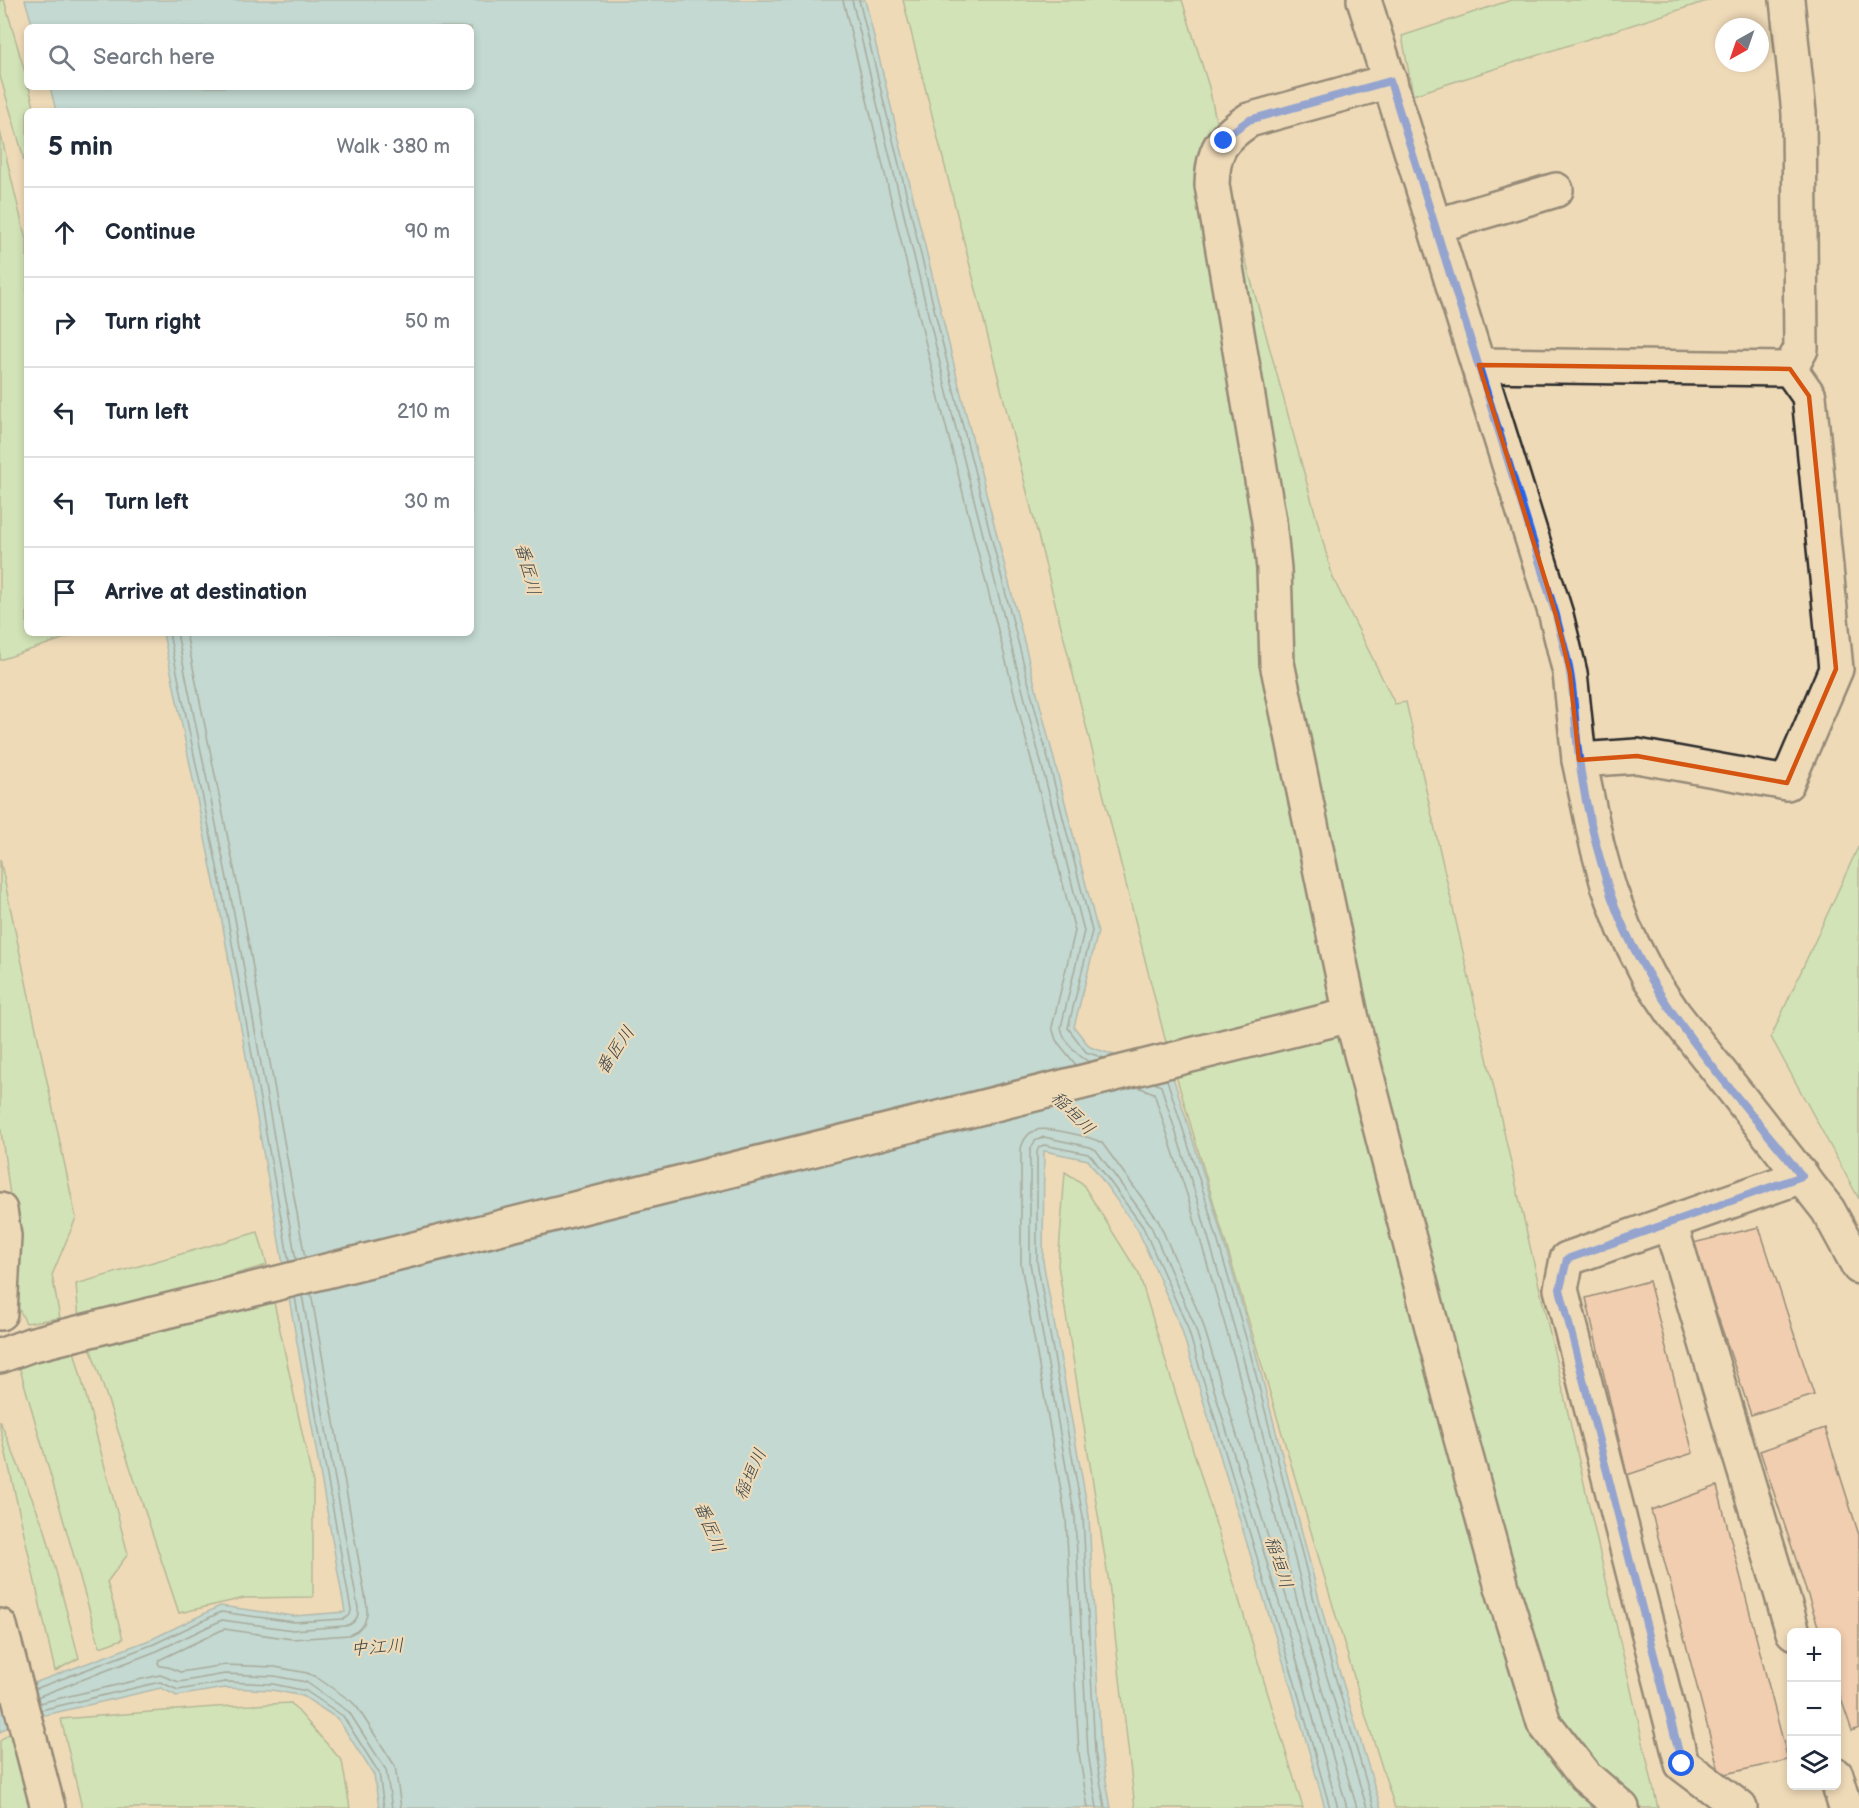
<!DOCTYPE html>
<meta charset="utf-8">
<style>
body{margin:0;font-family:"Balsamiq Sans","Klee One",sans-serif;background:#f2f2f3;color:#1f2937}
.controls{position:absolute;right:18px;bottom:18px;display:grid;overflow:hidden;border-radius:9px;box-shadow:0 3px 9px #0003}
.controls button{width:54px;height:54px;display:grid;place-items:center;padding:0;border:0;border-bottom:2px solid #e0e1e3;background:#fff;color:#1f2937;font:30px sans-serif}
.compass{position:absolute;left:1715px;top:18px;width:54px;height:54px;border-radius:50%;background:#fff;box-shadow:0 3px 9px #0003;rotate:220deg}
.stop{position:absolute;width:18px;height:18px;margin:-14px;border:4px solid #2563eb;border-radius:50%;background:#fff}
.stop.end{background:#2563eb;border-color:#fff;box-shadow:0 2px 6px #0008}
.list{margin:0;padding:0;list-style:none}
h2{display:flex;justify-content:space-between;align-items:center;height:78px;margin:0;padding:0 24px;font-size:26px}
h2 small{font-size:20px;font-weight:400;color:#747a83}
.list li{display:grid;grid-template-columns:39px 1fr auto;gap:18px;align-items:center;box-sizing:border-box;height:90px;padding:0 24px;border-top:2px solid #e0e1e3}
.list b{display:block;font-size:22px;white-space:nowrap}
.list em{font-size:20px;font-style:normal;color:#747a83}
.icon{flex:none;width:33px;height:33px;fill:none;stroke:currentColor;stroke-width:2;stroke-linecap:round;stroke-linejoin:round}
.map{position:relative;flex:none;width:1859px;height:1808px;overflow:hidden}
.search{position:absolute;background:#fff;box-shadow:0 3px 9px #0003;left:24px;top:24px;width:450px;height:66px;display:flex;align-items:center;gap:15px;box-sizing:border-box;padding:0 21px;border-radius:9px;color:#747a83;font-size:22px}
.panel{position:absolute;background:#fff;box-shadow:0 3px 9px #0003;left:24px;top:108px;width:450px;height:528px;border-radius:9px}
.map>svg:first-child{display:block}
</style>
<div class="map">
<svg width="1859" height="1808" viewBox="0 0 1859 1808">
<rect width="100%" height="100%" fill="#efdab8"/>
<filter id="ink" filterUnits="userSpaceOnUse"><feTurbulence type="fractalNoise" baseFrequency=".0167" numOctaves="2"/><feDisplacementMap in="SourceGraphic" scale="12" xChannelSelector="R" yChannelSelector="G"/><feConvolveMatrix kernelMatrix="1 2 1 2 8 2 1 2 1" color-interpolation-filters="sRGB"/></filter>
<g filter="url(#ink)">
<!-- green -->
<g fill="#b0eeb5" stroke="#6e8c70" stroke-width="1.5">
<polygon points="0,0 4,0 27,79 27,87 29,87 35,111 27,111 27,174 21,148 0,76"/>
<polygon points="903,0 1182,0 1209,87 1244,255 1333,578 1395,704 1406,702 1658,1808 1395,1808 1365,1714 1164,1035"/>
<polygon points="1511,0 1710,0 1413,95 1402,36"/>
<polygon points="0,131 27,244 27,633 80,633 0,660"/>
<polygon points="1859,845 1859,1199 1771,1037"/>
<polygon points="0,859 76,1218 52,1275 60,1318 26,1323 9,1289 18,1252 0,1124"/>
<polygon points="1065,1172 1082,1183 1139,1274 1303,1808 1135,1808 1109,1583 1058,1265"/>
<polygon points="258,1232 267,1265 79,1319 76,1284"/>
<polygon points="272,1293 313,1483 313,1597 244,1598 179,1613 88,1341"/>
<polygon points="72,1343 128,1554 107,1582 123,1639 100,1647 20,1369 29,1355"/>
<polygon points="0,1421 45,1530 79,1658 55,1671 0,1427"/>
<polygon points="291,1703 342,1761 350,1808 82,1808 61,1719 215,1707"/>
<polygon points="15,1729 37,1808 0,1808 0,1741"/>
</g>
<!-- water -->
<polygon fill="#8fd7f0" stroke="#6792a1" stroke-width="1.5" points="25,0 865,0 965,410 1098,932 1074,1027 1090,1047 1172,1074 1210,1195 1255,1350 1329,1637 1381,1808 1325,1808 1290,1684 1181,1328 1138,1230 1088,1160 1044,1151 1043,1261 1089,1516 1101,1752 1111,1808 379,1808 374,1775 338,1719 303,1696 272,1690 225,1688 177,1696 161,1688 15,1722 0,1732 0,1689 10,1692 152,1639 220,1606 294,1616 345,1612 221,916 163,633 471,633 471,111 56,111 50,87 471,87 471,27 33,27"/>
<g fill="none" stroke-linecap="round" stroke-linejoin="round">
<!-- shore -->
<g stroke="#53707a" stroke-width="1.5">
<polyline points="843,0 943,415 1075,931 1052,1027 1056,1040 1076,1065"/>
<path d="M852,0L952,413L1084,931L1061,1027C1063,1040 1078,1057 1090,1062"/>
<polyline points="859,0 959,411 1092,931 1068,1028 1086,1052 1104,1058"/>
<polyline points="169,633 227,915 289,1262"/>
<polyline points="177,633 234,913 296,1260"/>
<polyline points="186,633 243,912 305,1258"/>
<polyline points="1167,1080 1205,1197 1250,1352 1324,1639 1374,1808"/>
<polyline points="1154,1083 1161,1086 1197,1199 1242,1354 1316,1641 1367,1808"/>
<polyline points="1138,1087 1154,1093 1189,1201 1234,1356 1308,1643 1357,1808"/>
<polyline points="311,1293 367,1607 367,1615 364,1624 357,1631 349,1635 292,1639 224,1629 159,1660 158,1663 160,1666 168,1667 180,1672 225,1665 275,1667 307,1673 316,1677 351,1701 357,1707 395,1766 401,1808"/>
<polyline points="35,1689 154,1644 221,1612 294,1622 344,1619 350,1615 351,1610 295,1297"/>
<path d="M37,1697L157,1651L222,1620L293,1630L345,1626C354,1624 359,1618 358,1608L302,1295"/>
<polyline points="39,1703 160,1675 179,1682 225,1674 274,1676 306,1682 349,1712 386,1770 392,1808"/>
<polyline points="41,1710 160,1682 178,1690 225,1682 273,1684 306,1691 343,1716 379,1773 384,1808"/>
<path d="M1088,1808L1079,1753L1066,1519L1021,1264V1149C1028,1120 1053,1130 1074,1134C1084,1136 1093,1138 1102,1143L1158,1220L1202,1321L1311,1678L1347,1808"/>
<polyline points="1097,1808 1088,1753 1075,1518 1030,1263 1030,1150 1035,1141 1044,1137 1090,1147 1096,1150 1150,1224 1194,1324 1303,1681 1338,1808"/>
<polyline points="1105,1808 1095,1752 1083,1517 1037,1262 1037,1152 1039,1147 1044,1145 1088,1154 1092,1157 1143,1227 1187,1326 1295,1683 1330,1808"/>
</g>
</g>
<!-- building -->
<g fill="#f3bfa5" stroke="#2b2b2b" stroke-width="1.5">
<polygon points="1759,1227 1814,1395 1751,1415 1693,1243"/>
<polygon points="1649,1281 1693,1453 1627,1475 1586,1298"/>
<polygon points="1825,1428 1859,1535 1859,1728 1852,1731 1836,1684 1836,1632 1820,1632 1760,1451"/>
<polygon points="1717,1486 1788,1760 1720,1775 1651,1510"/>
</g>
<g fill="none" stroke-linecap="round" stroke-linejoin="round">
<!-- minor casing -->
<g stroke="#2b2b2b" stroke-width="38">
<g id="minor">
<polyline points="1364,0 1556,615 1570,673 1579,760 1597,845 1608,885 1624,928 1649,977 1674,1014 1828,1210 1859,1267"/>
<path d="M1390,81L1249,120C1220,139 1213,151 1212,185L1269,521L1274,569L1277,663L1351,1015L1460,1435L1502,1587L1544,1723L1585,1776L1622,1808"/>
<polyline points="1435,226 1556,190"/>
<polyline points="1479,365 1790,369 1801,349 1799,113 1787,0"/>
<polyline points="1579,760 1637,756 1787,783 1836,669 1809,396 1790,369"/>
<polyline points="0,1210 4,1236 0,1313"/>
<polyline points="1670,1223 1793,1632"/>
<polyline points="0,1356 30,1345 1351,1015"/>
<polyline points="0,1626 48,1808"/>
<polyline points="1836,1775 1846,1808"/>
<polyline points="1740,1808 1682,1764 1561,1289 1567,1259 1802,1176"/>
</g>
</g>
<!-- minor -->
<use href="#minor" stroke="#efdab8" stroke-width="33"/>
</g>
</g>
<g fill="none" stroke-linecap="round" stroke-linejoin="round" filter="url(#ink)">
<!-- route -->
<path stroke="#2563eb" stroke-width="8" d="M1224,141L1232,132L1249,120L1390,81L1556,615C1560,634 1567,653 1570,673C1575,701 1575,730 1579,758C1584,800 1595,843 1607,883C1639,991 1732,1089 1802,1176L1567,1259L1560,1289L1682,1764"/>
</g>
<!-- marked area -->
<path d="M0 0H1859V1808H0ZM1479,365L1790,369L1809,396L1836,669L1787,783L1637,756L1579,760L1570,673L1556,615Z" fill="#efdab8" fill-opacity=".55" fill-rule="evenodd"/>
<path fill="none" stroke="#d5540f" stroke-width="4.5" stroke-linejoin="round" d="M1479,365L1790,369L1809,396L1836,669L1787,783L1637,756L1579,760L1570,673L1556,615Z"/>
<g text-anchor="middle" stroke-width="4.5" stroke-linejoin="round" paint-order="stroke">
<!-- water labels -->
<g font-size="18" font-style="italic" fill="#3a4549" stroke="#efdab8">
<text transform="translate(528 569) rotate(75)" y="6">番匠川</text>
<text transform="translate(615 1050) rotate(-56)" y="6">番匠川</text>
<text transform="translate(1073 1113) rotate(45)" y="6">稲垣川</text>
<text transform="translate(750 1474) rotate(-66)" y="6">稲垣川</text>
<text transform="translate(710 1527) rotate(68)" y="6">番匠川</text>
<text transform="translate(1279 1562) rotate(72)" y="6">稲垣川</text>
<text transform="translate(377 1647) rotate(-4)" y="6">中江川</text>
</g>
</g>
</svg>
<div class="controls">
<button>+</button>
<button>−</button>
<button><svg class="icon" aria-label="layers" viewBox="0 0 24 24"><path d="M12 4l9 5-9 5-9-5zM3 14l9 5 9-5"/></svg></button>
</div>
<svg class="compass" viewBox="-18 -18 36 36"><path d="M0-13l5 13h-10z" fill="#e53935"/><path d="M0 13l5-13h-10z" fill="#747a83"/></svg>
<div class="stop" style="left:1682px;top:1764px"></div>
<div class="stop end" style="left:1224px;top:141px"></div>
<div class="search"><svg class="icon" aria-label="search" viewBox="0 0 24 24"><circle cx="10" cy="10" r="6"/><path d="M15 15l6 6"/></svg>Search here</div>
<section class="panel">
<h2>5 min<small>Walk · 380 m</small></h2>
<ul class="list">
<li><svg class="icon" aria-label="ahead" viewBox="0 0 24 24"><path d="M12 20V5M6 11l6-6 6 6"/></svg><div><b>Continue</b></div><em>90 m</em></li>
<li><svg class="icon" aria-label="right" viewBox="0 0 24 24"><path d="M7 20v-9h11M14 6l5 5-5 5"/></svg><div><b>Turn right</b></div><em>50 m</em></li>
<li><svg class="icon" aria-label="left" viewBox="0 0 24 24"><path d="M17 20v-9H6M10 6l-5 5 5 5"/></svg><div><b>Turn left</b></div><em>210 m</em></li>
<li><svg class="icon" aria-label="left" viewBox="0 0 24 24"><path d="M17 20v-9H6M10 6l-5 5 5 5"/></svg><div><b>Turn left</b></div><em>30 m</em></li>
<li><svg class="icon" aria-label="arrive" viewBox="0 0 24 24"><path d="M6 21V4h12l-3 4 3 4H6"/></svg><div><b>Arrive at destination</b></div></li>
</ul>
</section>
</div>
